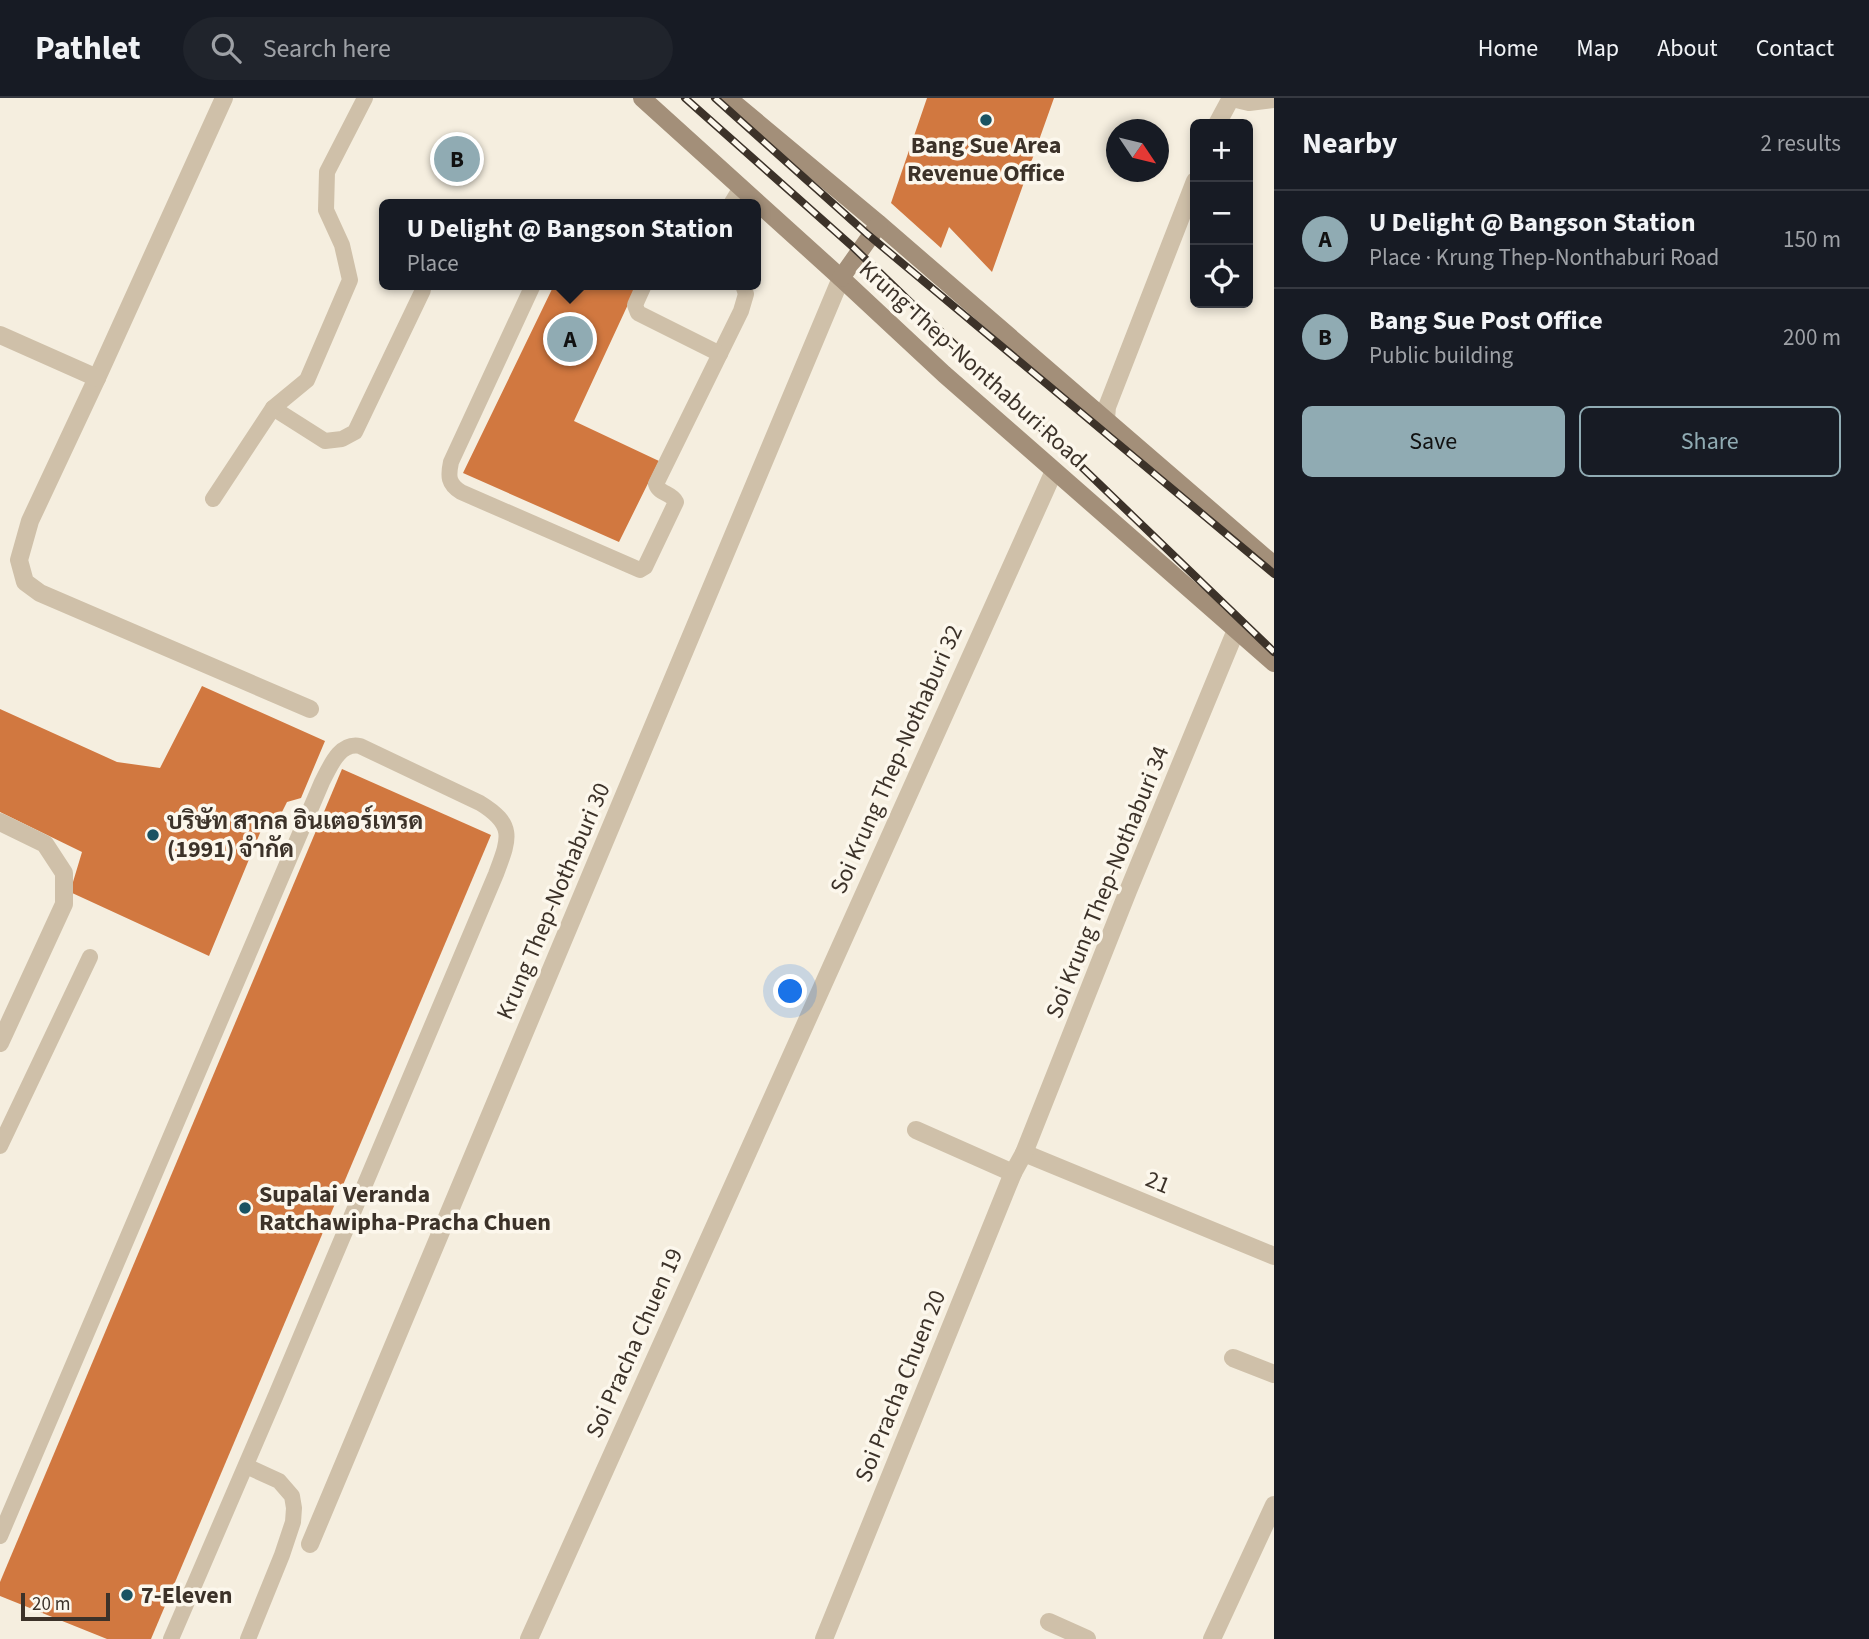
<!DOCTYPE html>
<meta charset="utf-8">
<style>
body{margin:0;font-family:"Source Sans 3",Sarabun,sans-serif;background:#20242c;color:#f1f3f6}
.controls{position:absolute;right:21px;top:21px;display:grid;overflow:hidden;border-radius:10px;box-shadow:0 4px 10px #0003}
.controls button{width:63px;height:63px;display:grid;place-items:center;padding:0;border:0;border-bottom:2px solid #363941;background:#171b24;color:#f1f3f6;font:35px sans-serif}
.compass{position:absolute;left:1106px;top:21px;width:63px;height:63px;border-radius:50%;background:#171b24;box-shadow:0 4px 10px #0003;rotate:125deg}
.scale{position:absolute;left:21px;bottom:18px;width:89px;box-sizing:border-box;padding-left:7px;border:4px solid #3c3229;border-top:0;font-size:19px;line-height:24px;white-space:nowrap;color:#3c3229;-webkit-text-stroke:5px #fcf7ec;paint-order:stroke}
.you{position:absolute;left:791px;top:894px;width:24px;height:24px;margin:-18px;border:5px solid #fff;border-radius:50%;background:#1a73e8;box-shadow:0 0 0 10px #1a73e833}
.badge{display:grid;place-items:center;width:46px;height:46px;border-radius:50%;background:#90abb3;color:#111;font-size:23px;font-weight:700}
.pin{position:absolute;translate:-50% -50%;border:4px solid #fff;box-shadow:0 2px 7px #0006}
.popup{position:absolute;left:379px;top:101px;width:382px;height:91px;box-sizing:border-box;display:grid;place-content:center;border-radius:10px;background:#171b24;filter:drop-shadow(0 2px 5px #0005);font-size:23px;white-space:nowrap;color:#9ea1a6}
.popup b{font-size:26px;color:#f1f3f6}
.popup::after{content:'';position:absolute;left:50%;top:100%;margin-left:-14px;border:14px solid transparent;border-top-color:#171b24}
.list{margin:0;padding:0;list-style:none}
h2{display:flex;justify-content:space-between;align-items:center;height:91px;margin:0;padding:0 28px;font-size:30px}
h2 small{font-size:23px;font-weight:400;color:#9ea1a6}
.list li{display:grid;grid-template-columns:46px 1fr auto;gap:21px;align-items:center;box-sizing:border-box;height:98px;padding:0 28px;border-top:2px solid #363941}
.list b{display:block;font-size:26px;white-space:nowrap}
.list p{margin:0;font-size:23px;white-space:nowrap;color:#9ea1a6}
.list em{font-size:23px;font-style:normal;color:#9ea1a6}
.actions{display:flex;gap:14px;padding:21px 28px}
.actions a{flex:1;padding:16px 0;border:2px solid #90abb3;border-radius:10px;text-align:center;font-size:24px;color:#90abb3}
.actions .main{background:#90abb3;color:#111}
.icon{flex:none;width:38px;height:38px;fill:none;stroke:currentColor;stroke-width:2;stroke-linecap:round;stroke-linejoin:round}
.map{position:relative;flex:none;width:1274px;height:1541px;overflow:hidden}
header{display:flex;align-items:center;gap:42px;box-sizing:border-box;height:98px;padding:0 35px;background:#171b24;border-bottom:2px solid #363941}
header strong{font-size:33px}
nav{display:flex;gap:38px;margin-inline-start:auto;font-size:24px}
.search{width:490px;height:63px;background:#20242c;display:flex;align-items:center;gap:18px;box-sizing:border-box;padding:0 24px;border-radius:38px;color:#9ea1a6;font-size:26px}
main{display:flex}
aside{flex:1;background:#171b24}
.map>svg:first-child{display:block}
</style>
<header>
<strong>Pathlet</strong>
<div class="search"><svg class="icon" aria-label="search" viewBox="0 0 24 24"><circle cx="10" cy="10" r="6"/><path d="M15 15l6 6"/></svg>Search here</div>
<nav><a>Home</a><a>Map</a><a>About</a><a>Contact</a></nav>
</header>
<main>
<div class="map">
<svg width="1274" height="1541" viewBox="0 0 1274 1541">
<rect width="100%" height="100%" fill="#f5eedf"/>
<!-- building -->
<g fill="#d17840">
<polygon points="927,0 1054,0 992,174 949,129 941,150 891,105"/>
<polygon points="554,187 637,187 574,323 659,363 619,444 463,375"/>
<polygon points="202,588 325,643 301,700 287,704 279,720 267,718 209,858 70,794 82,754 0,714 0,611 117,664 160,670"/>
<polygon points="342,671 491,737 151,1541 107,1541 0,1498 0,1484"/>
</g>
<g fill="none" stroke-linecap="round" stroke-linejoin="round">
<!-- lane -->
<g stroke="#cfc0a9" stroke-width="16">
<polyline points="731,106 740,91"/>
<path d="M533,187L451,364C448,378 448,386 461,394L640,472L645,469L676,404C672,395 659,396 656,386L741,213L746,196L743,187"/>
<polyline points="644,187 635,207 638,215 720,256"/>
<polyline points="273,310 325,343 342,341 355,334 423,192"/>
<polyline points="213,401 273,310 307,282 350,182 342,147 326,112 327,74 365,0"/>
<polyline points="0,1048 90,859"/>
<polyline points="246,1368 279,1383 292,1398 294,1410 293,1424 282,1457 248,1541"/>
<path d="M0,1438L322,684C330,669 339,644 360,648L480,705C516,727 509,741 496,776L276,1297L171,1541"/>
</g>
<!-- street -->
<g stroke="#cfc0a9" stroke-width="18">
<polyline points="224,0 97,280 30,423 19,462 25,484 40,495 310,611"/>
<polyline points="1232,0 1249,4 1274,1"/>
<polyline points="1217,26 1231,0"/>
<polyline points="0,237 97,280"/>
<polyline points="1106,321 1107,309 1195,83"/>
<polyline points="0,724 45,746 64,775 64,806 0,945"/>
<polyline points="916,1032 1013,1075"/>
<polyline points="1024,1055 1274,1158"/>
<polyline points="1233,1260 1274,1276"/>
<polyline points="310,1446 841,180"/>
<polyline points="1049,1524 1087,1541"/>
<polyline points="529,1541 1054,373"/>
<polyline points="824,1541 1013,1075 1024,1055 1128,793 1236,532"/>
<polyline points="1212,1541 1274,1407"/>
</g>
<!-- secondary -->
<g stroke="#a38f79" stroke-width="18">
<polyline points="642,0 841,180 944,276 1274,565"/>
<polyline points="728,0 879,126 1274,467"/>
<polyline points="841,180 879,126"/>
</g>
<!-- rail casing -->
<g stroke="#3c3229" stroke-width="8">
<g id="rail">
<polyline points="685,0 853,149 1274,554"/>
<polyline points="715,0 866,135 1274,476"/>
</g>
</g>
<!-- rail -->
<use href="#rail" stroke="#fcf7ec" stroke-width="5" stroke-dasharray="16" stroke-linecap="butt"/>
</g>
<!-- markers -->
<g fill="#1a5362" stroke="#fcf7ec" stroke-width="2.5">
<circle cx="986" cy="22" r="7"/>
<circle cx="153" cy="737" r="7"/>
<circle cx="245" cy="1110" r="7"/>
<circle cx="127" cy="1497" r="7"/>
</g>
<g text-anchor="middle" stroke-width="7" stroke-linejoin="round" paint-order="stroke">
<!-- poi labels -->
<g font-size="24" font-weight="bold" fill="#3c3229" stroke="#fcf7ec" text-anchor="start">
<text x="986" y="55" text-anchor="middle">Bang Sue Area<tspan x="986" dy="28">Revenue Office</tspan></text>
<text x="167" y="731">บริษัท สากล อินเตอร์เทรด<tspan x="167" dy="28">(1991) จำกัด</tspan></text>
<text x="259" y="1104">Supalai Veranda<tspan x="259" dy="28">Ratchawipha-Pracha Chuen</tspan></text>
<text x="141" y="1505">7-Eleven</text>
</g>
<!-- street labels -->
<g font-size="24" fill="#3c3229" stroke="#fcf7ec">
<text transform="translate(973 266) rotate(42)" y="8">Krung Thep-Nonthaburi Road</text>
<text transform="translate(896 661) rotate(-66)" y="8">Soi Krung Thep-Nothaburi 32</text>
<text transform="translate(1107 784) rotate(-68)" y="8">Soi Krung Thep-Nothaburi 34</text>
<text transform="translate(553 803) rotate(-67)" y="8">Krung Thep-Nothaburi 30</text>
<text transform="translate(1158 1084) rotate(22)" y="8">21</text>
<text transform="translate(634 1245) rotate(-66)" y="8">Soi Pracha Chuen 19</text>
<text transform="translate(900 1288) rotate(-68)" y="8">Soi Pracha Chuen 20</text>
</g>
</g>
</svg>
<div class="controls">
<button>+</button>
<button>−</button>
<button><svg class="icon" aria-label="locate" viewBox="0 0 24 24"><circle cx="12" cy="12" r="6"/><path d="M12 2v4M12 18v4M2 12h4M18 12h4"/></svg></button>
</div>
<svg class="compass" viewBox="-18 -18 36 36"><path d="M0-13l5 13h-10z" fill="#e53935"/><path d="M0 13l5-13h-10z" fill="#9ea1a6"/></svg>
<div class="scale">20 m</div>
<div class="you"></div>
<div class="pin badge" style="left:570px;top:241px">A</div>
<div class="popup"><b>U Delight @ Bangson Station</b>Place</div>
<div class="pin badge" style="left:457px;top:61px">B</div>
</div>
<aside>
<h2>Nearby<small>2 results</small></h2>
<ul class="list">
<li><span class="badge">A</span><div><b>U Delight @ Bangson Station</b><p>Place · Krung Thep-Nonthaburi Road</p></div><em>150 m</em></li>
<li><span class="badge">B</span><div><b>Bang Sue Post Office</b><p>Public building</p></div><em>200 m</em></li>
</ul>
<div class="actions"><a class="main">Save</a><a>Share</a></div>
</aside>
</main>
